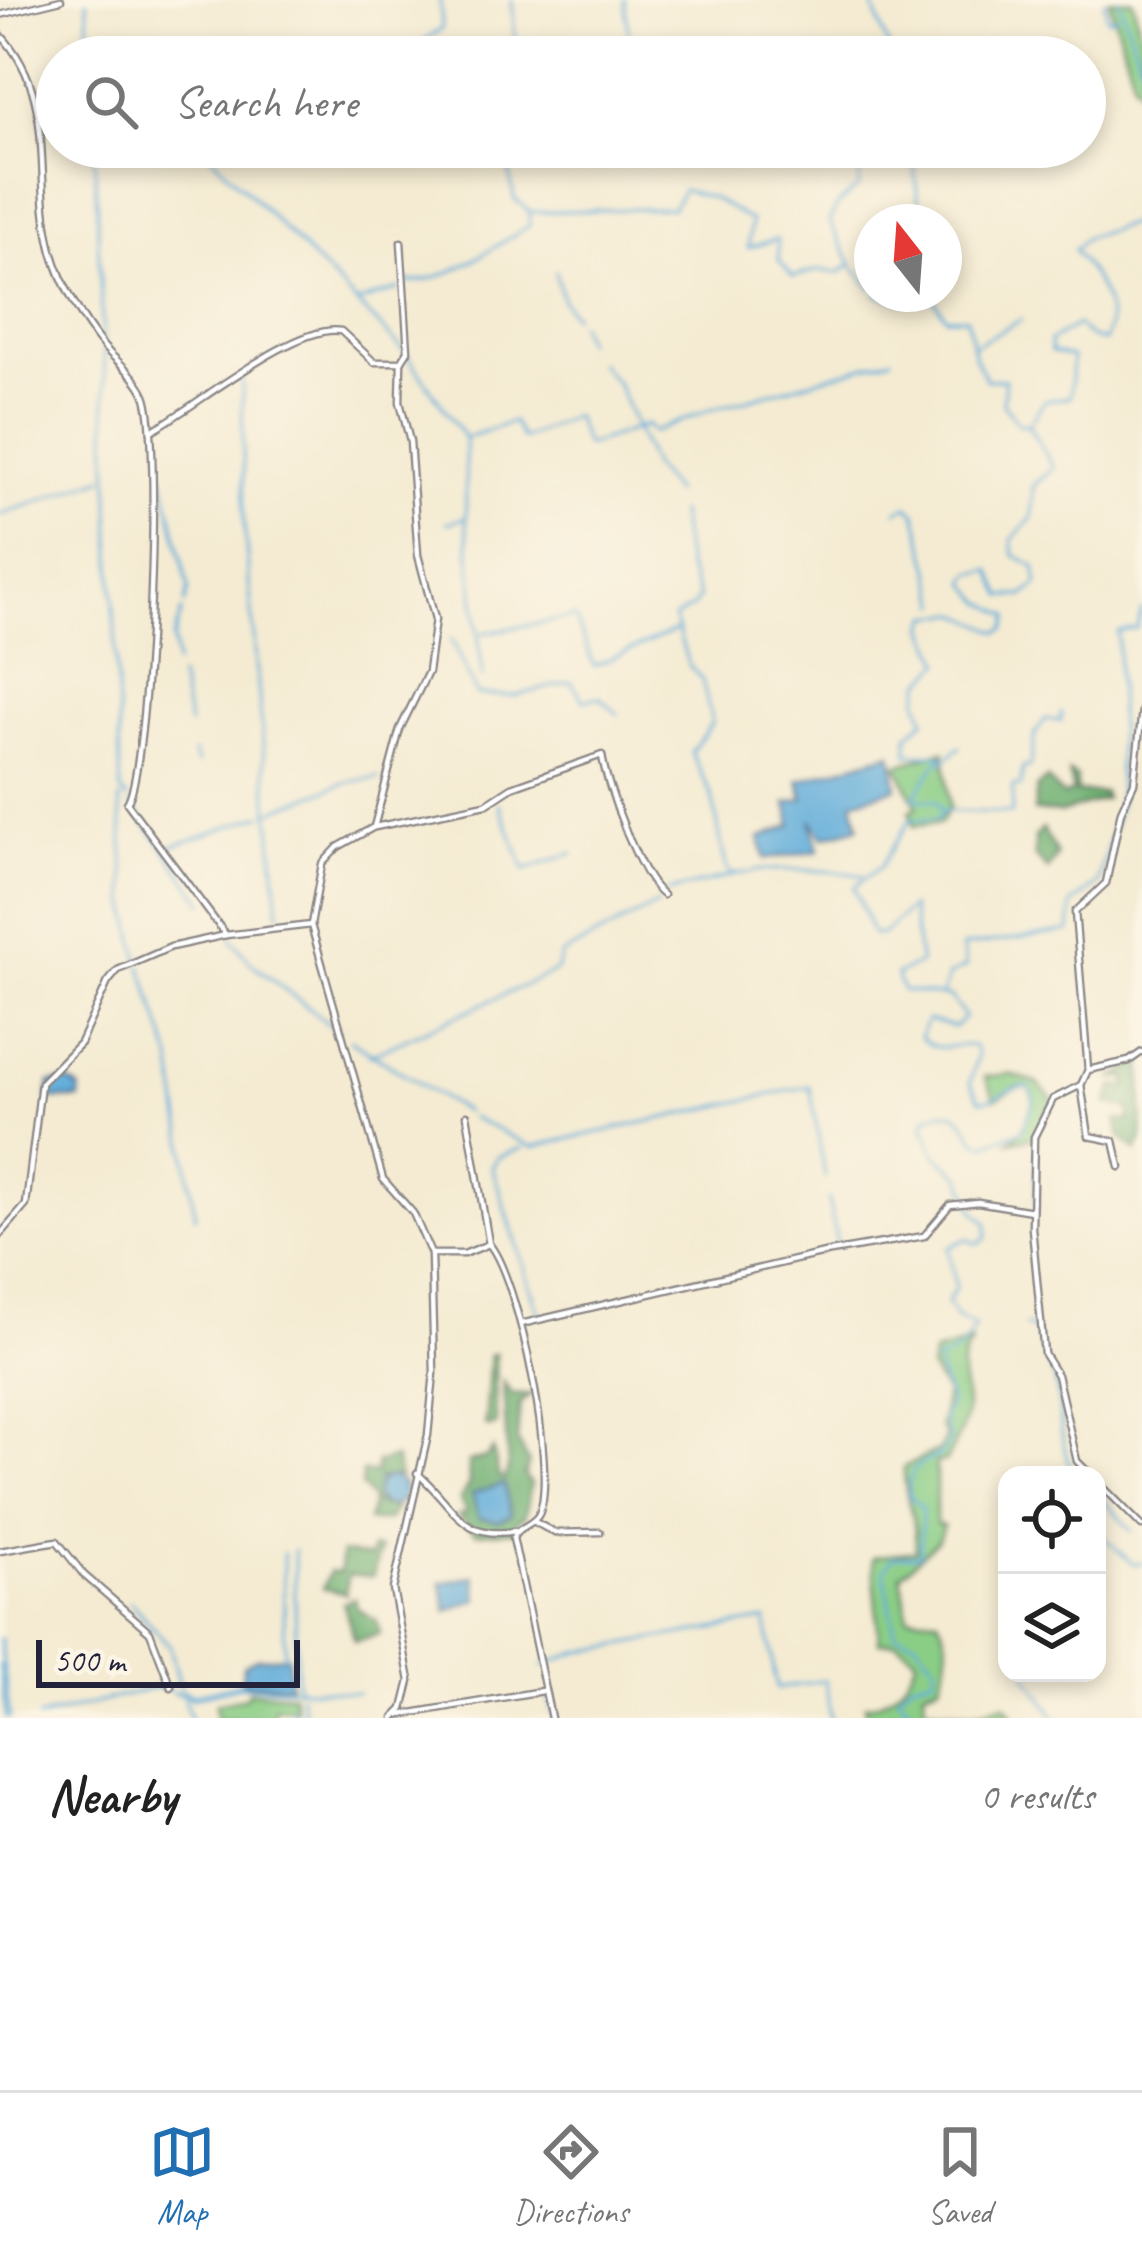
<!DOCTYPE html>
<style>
body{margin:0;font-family:Caveat,sans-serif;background:#f2f2f2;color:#222}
.controls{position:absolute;right:36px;bottom:36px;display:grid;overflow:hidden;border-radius:24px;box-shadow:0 6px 18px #0003}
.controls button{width:108px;height:108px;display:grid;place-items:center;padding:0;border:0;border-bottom:3px solid #e0e0e0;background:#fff;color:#222;font:60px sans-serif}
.compass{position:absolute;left:854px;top:204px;width:108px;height:108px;border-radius:50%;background:#fff;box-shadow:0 6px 18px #0003;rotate:343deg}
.scale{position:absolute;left:36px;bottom:30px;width:264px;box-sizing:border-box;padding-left:12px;border:6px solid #22223b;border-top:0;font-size:33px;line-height:42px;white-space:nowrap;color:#22223b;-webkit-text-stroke:9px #fcf5e5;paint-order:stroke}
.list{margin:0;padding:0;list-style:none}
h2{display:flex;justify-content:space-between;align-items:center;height:156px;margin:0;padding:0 48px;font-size:51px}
h2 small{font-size:39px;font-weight:400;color:#767676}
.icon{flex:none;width:66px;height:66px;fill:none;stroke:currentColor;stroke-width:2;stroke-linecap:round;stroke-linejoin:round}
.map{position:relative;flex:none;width:1142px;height:1718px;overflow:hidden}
.search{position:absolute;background:#fff;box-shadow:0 6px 18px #0003;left:36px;right:36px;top:36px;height:132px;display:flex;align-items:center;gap:30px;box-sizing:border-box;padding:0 42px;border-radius:66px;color:#767676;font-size:45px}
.sheet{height:372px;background:#fff}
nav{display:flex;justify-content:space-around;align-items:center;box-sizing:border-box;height:168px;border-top:3px solid #e0e0e0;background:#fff;font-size:33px;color:#767676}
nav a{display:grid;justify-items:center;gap:6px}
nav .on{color:#1f6fb2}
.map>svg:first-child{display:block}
</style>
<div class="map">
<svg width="1142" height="1718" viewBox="0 0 1142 1718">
<rect width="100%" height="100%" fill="#fcf5e5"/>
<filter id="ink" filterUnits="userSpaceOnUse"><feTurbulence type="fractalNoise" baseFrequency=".00833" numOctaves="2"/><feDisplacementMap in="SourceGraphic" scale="24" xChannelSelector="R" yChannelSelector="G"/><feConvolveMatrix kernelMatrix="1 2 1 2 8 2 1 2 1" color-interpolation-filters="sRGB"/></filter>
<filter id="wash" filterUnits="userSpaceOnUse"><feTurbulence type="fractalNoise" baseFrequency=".004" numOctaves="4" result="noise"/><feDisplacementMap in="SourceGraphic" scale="48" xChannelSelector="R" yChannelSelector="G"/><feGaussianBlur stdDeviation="2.7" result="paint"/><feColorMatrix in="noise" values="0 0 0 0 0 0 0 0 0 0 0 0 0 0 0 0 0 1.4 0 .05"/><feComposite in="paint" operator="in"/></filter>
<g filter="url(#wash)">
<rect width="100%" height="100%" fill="#f4ebd2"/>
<!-- green -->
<g fill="#8acd85" stroke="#567860" stroke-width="3">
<polygon points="1109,0 1133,0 1142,40 1142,92 1134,82"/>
<polygon points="944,751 950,806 941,823 914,826 910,811 917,807 897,765"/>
<polygon points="1010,1074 1037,1083 1053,1099 1034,1137 1009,1142 1022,1130 1034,1101 1029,1088 1019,1086 995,1099 985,1077"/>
<path d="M971,1343C953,1369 967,1384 966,1410C966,1426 954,1445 946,1461L936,1462V1524L943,1526L938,1540L901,1575L908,1616L938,1618C951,1644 951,1655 940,1684L924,1689L925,1707L972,1712L1005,1704L1015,1718H867L865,1705C893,1702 908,1682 917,1658L897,1642H879L873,1557L916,1551C917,1519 903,1497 904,1467L939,1450L946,1437L940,1426L946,1393L930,1368L934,1353Z"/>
<polygon points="249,1691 293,1694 295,1708 274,1706 273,1718 217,1718 216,1703 246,1697"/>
</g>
<!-- forest -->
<g fill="#6fb072" stroke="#486956" stroke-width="3">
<polygon points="1069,773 1076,777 1077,792 1103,793 1105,799 1061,813 1034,811 1037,787 1047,779 1063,796 1073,792"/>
<polygon points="1043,829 1057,855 1048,870 1035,857 1035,837"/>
<polygon points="1142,1061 1142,1140 1137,1151 1121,1138 1117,1120 1130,1121 1129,1108 1107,1104 1114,1087 1128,1086 1126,1077 1112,1079"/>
<polygon points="495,1354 496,1425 490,1427 485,1425 490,1355"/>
<polygon points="503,1382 513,1395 531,1394 520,1403 517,1440 529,1463 524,1476 531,1484 525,1516 515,1523 515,1531 476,1533 458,1516 466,1513 460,1499 469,1484 468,1462 486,1458 493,1450 499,1478 504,1479 508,1469"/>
<polygon points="395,1458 399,1477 379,1478 377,1504 396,1509 387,1521 368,1521 372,1500 361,1487 362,1472 376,1473 376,1463"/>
<polygon points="372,1548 380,1549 373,1577 348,1575 346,1594 323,1588 330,1571 340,1573 341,1553 370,1557"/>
<polygon points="355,1598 357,1608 376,1620 380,1634 355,1641 343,1603"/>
</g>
<!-- water -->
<g fill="#62adda" stroke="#42688a" stroke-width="3">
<polygon points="892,753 897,788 853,801 859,827 823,837 811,819 819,851 765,859 760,838 792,825 787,803 804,799 799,780"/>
<polygon points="67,1081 79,1088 80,1099 48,1099 50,1083"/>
<circle cx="390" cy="1492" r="14"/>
<polygon points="504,1484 511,1515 500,1521 479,1518 472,1494"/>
<polygon points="475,1576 478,1599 447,1611 441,1583"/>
<polygon points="288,1656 290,1685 242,1683 243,1666 256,1658"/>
</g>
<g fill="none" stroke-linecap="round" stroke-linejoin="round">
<!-- stream -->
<g stroke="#62adda" stroke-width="3">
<polyline points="87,0 90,57"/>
<polyline points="625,0 630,44 642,57"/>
<polyline points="871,0 892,57"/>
<polyline points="1104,0 1108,19 1117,16"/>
<polyline points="1119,0 1142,68"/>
<polyline points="92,32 116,57"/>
<polyline points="440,57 425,53 420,44 442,28 440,0"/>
<polyline points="504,57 515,38 512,0"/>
<polyline points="857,57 889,48"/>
<polyline points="94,147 103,343"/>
<polyline points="203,147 404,351"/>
<polyline points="473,147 508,164 514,198 530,212 672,208 683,190 712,198 751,221 748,248 777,239 779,260 793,277 819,270 839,273 851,264 872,288"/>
<polyline points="912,147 921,222"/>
<polyline points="851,263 829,221 839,203 859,187 861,147"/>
<polyline points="556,272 562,299 573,316"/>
<path d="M406,282C449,282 493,247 529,226L530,212"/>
<polyline points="876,294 907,303 933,298 946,317 967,317 975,358 986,380 1005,379 1003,404 1019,424 1028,425"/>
<polyline points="356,303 399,289"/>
<polyline points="579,324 585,341"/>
<polyline points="974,345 1021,320"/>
<polyline points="104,351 121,791 127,799"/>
<polyline points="407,355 465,438 513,422 522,439 574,416 586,446 646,425 653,432 707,411 892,358"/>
<polyline points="599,363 618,385 652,466 674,492"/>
<polyline points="242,379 244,523 269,812"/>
<polyline points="465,440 466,518 483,678"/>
<polyline points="163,477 189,589 185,603"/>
<polyline points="897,511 908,506 916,513 940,604"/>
<polyline points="679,512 687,567 699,597 693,607 674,618 688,664 702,680 712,723 691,752 712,796 726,867 731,874 747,873"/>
<polyline points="0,515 104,478"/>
<polyline points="447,523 464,518"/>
<polyline points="483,633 575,617 594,666 677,630"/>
<polyline points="451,639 477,695 515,696 571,682 584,700 600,697 618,714"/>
<polyline points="176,664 173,639 182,611"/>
<polyline points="179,677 189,725"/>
<polyline points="194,753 197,764"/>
<polyline points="942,762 960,747"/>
<polyline points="120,799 127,901 139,959"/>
<polyline points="131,804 205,904"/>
<polyline points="499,804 525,870 573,853"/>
<polyline points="945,811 1012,813 1013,786 1021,786 1023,767 1030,767 1035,735 1045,719 1061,721 1061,713"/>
<polyline points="267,813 347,782 379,778"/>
<polyline points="270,816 279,914"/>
<polyline points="167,848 262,815"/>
<path d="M751,872C766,867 847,871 863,876"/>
<polyline points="667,892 735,875"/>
<polyline points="231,938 251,963 338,1031"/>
<polyline points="141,965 172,1059 195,1216"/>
<polyline points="942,994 949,975 966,967 962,947 1070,931 1072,904 1098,884 1119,804 1118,632 1137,628 1142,610"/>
<polyline points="350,1040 465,1112"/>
<polyline points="370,1055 556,971 561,955 658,904"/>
<polyline points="471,1117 532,1147 810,1086 825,1177"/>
<polyline points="1036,1146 1036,1210"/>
<polyline points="522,1148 498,1157 492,1167 539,1314"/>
<polyline points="828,1198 838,1248"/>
<path d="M1025,1326L1035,1329C1039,1349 1049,1363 1055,1383C1064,1411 1056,1447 1076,1475"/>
<polyline points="1097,1492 1132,1531"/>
<polyline points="1097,1531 1133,1564 1142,1563"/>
<polyline points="1007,1546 1007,1562"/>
<polyline points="294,1550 297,1689"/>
<polyline points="283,1553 285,1656"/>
<polyline points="129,1601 170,1646 181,1691 193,1695 242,1683"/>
<polyline points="0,1638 10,1718"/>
<polyline points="0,1665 6,1718"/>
<polyline points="543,1665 580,1652 766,1620 777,1689 825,1680 831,1718"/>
<polyline points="1026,1673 1056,1718"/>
<polyline points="294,1688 358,1693"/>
<polyline points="173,1692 191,1698 240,1686 291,1688"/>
<polyline points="300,1695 304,1718"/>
<polyline points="549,1698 555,1718"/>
<polyline points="184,1700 191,1718"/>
<polyline points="292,1707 293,1718"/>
<polyline points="38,1718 158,1687 169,1690"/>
<path d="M919,1718L898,1696L911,1682L934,1677L936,1665L916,1641L895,1634L884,1571L892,1558L920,1555L922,1509L909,1496C907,1450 936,1472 950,1440L942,1418L950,1403L936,1362C955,1355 968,1345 975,1326L956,1317L947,1302L956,1287L948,1248L966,1239L979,1244L987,1237V1223L974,1210L962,1177L936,1155L923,1126L928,1116C959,1105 962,1116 976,1141L986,1144L1022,1130L1034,1101L1029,1087C1010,1084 999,1101 980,1100L970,1083L978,1054L974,1046C954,1042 938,1056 920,1037L927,1020L955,1027L965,1017L950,997L903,991L896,975L920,963L911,907L883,934L873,935L854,887L881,866L910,820L938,819L943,811L936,801L913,798L942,755L908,754V735L925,720L918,699L922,683L942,662L926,627L930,616L959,613L999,632L1006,629L1010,616L984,602L967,583L971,574L991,570L1003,596H1024L1038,584L1035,566L1014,555L1012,540L1032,518L1033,486L1054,468L1028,425L1045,400L1070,397L1072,357L1051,352L1050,341L1077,325L1091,338L1104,341C1121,308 1090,274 1074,250L1085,238L1142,220"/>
</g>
</g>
</g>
<g filter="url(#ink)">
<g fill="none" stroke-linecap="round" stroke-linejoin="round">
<!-- minor casing -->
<g stroke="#8b8686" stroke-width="9">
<g id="minor">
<polyline points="0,15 61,0"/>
<path d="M0,34C59,98 32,174 52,251C61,284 82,320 104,347C117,362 137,376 145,395C162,432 149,773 127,803L226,935L311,925L383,1179L413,1213L431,1254L434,1373L428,1435L393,1589L410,1681L403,1709L394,1718"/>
<polyline points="401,362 408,351 401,242"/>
<path d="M151,431C195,408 295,323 341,331L374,362H401L400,402L410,442L418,555L435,619L428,672L400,729L374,827L338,847L322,864L311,925"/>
<path d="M375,827L486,804L512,787L602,755C606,786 640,877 663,895"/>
<polyline points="1088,1070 1075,912 1106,883 1121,811 1134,783 1142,710"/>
<polyline points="1081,1085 1089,1136 1114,1141 1120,1167"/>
<polyline points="467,1115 489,1244"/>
<polyline points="0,1235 26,1205 41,1083 80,1043 108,982 118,970 171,947 226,935"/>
<path d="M431,1254H464L489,1244C519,1280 558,1471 539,1514C533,1526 519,1525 513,1538L551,1718"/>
<polyline points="521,1324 825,1253 924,1236 950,1205 978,1202 1032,1211"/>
<path d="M417,1473C454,1504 460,1541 515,1531"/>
<polyline points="1091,1475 1077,1461 1057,1375 1044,1354 1032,1228 1034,1137 1053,1099 1081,1085 1088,1070 1129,1061 1142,1052"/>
<polyline points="1097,1481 1142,1526"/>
<polyline points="533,1521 555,1533 600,1532"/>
<polyline points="0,1551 57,1541 84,1575 150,1632 171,1687"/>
<polyline points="400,1715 542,1691"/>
</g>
</g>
<!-- minor -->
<use href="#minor" stroke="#fff" stroke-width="4.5"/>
</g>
</g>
</svg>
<div class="controls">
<button><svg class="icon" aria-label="locate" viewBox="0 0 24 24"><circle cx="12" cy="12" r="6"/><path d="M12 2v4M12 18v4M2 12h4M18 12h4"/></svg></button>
<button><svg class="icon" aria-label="layers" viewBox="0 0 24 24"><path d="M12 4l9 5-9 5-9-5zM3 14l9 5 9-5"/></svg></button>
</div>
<svg class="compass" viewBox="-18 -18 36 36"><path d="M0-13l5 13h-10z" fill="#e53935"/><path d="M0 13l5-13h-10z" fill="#767676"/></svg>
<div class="scale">500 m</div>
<div class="search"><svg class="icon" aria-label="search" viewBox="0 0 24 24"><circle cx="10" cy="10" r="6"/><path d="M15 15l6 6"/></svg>Search here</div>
</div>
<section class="sheet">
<h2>Nearby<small>0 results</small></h2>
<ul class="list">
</ul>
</section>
<nav>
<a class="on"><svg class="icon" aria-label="map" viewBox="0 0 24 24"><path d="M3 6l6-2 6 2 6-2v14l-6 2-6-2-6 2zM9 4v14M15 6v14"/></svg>Map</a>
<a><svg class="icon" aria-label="directions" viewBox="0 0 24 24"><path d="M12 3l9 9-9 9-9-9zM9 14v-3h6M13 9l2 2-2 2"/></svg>Directions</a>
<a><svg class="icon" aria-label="saved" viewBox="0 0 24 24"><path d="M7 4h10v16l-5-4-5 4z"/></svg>Saved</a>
</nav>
